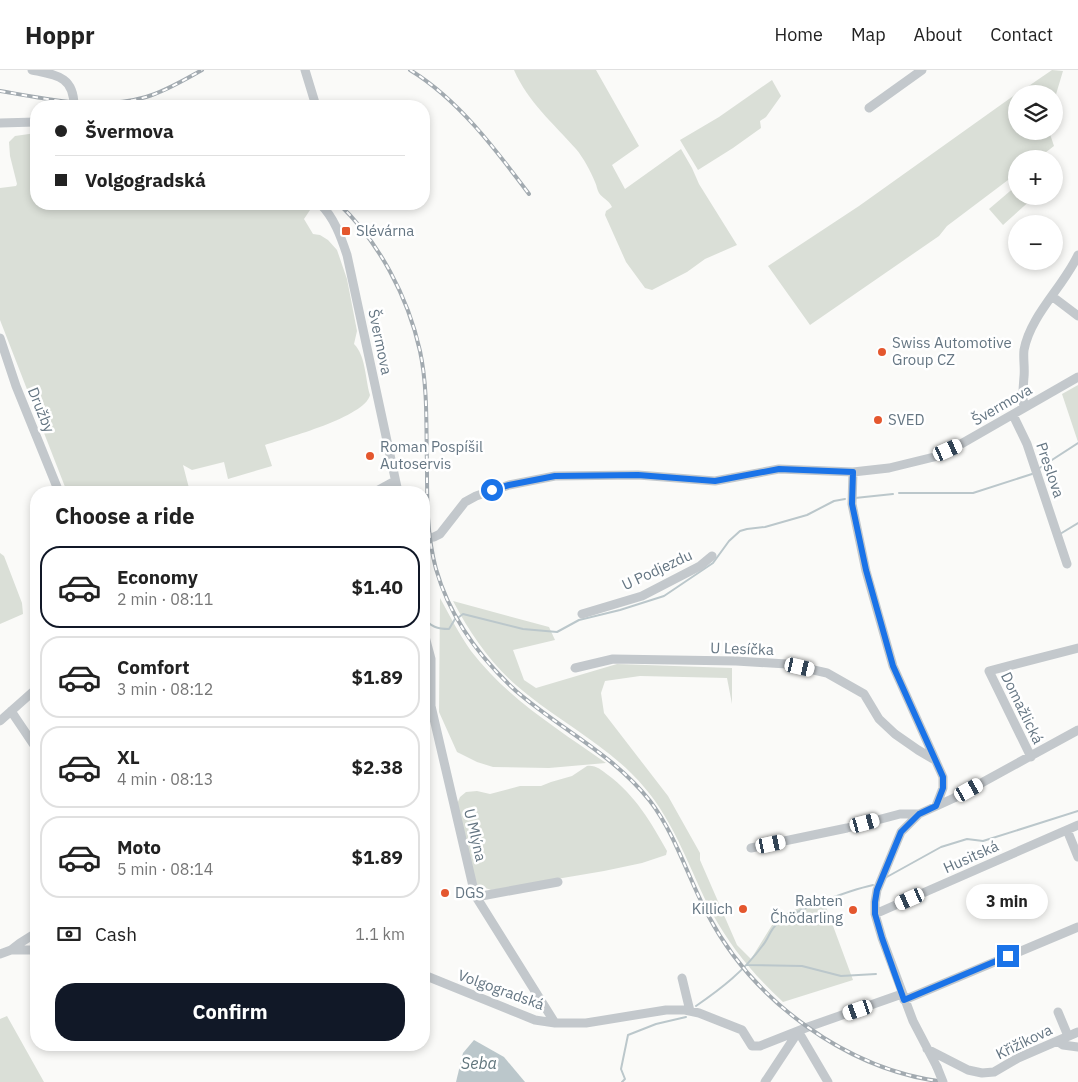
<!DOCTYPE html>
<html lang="en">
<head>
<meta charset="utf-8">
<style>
  :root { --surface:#fff; --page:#f2f2f2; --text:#222; --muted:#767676; --line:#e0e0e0; --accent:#111827 }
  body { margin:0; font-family:"IBM Plex Sans",sans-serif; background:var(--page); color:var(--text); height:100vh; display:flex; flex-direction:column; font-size:19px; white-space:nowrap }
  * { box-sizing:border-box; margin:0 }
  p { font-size:16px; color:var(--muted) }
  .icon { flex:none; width:28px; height:28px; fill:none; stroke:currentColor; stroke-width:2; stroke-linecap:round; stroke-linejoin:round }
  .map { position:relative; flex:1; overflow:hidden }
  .sheet { position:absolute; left:30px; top:416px; width:400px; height:565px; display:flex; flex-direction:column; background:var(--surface); border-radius:20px; box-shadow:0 2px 8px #0003 }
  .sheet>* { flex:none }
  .banner { position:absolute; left:30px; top:30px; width:400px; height:110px; border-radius:20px; box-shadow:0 2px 8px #0003; display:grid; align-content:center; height:110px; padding:0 25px; background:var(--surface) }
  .fabs { position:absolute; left:1008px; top:15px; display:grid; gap:10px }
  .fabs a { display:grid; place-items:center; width:55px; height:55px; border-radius:50%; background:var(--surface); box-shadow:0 2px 8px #0003; font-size:25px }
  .end { position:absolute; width:22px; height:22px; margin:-11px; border:6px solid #1a73e8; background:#fff; box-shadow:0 0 0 2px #fff }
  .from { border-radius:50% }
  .bubble { position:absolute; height:35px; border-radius:18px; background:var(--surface); box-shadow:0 2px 8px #0003; font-size:16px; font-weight:700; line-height:35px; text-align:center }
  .car { position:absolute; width:15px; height:30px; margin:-15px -8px; border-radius:6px; box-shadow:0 0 4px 1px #0007; background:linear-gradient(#fff 24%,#345 0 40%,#fff 0 76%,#345 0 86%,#fff 0) }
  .banner b { display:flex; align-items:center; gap:18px; height:48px; font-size:19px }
  .banner b+b { border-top:1px solid var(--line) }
  .banner i { width:12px; height:12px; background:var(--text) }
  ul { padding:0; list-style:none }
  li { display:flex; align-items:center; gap:15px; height:82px; margin:0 10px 8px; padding:0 15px; border:2px solid var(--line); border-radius:20px }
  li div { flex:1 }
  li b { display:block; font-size:19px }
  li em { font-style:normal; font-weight:700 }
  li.current { border-color:var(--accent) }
  li>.icon { width:45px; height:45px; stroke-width:1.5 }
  h2 { padding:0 25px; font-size:22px; line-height:60px }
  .pay { display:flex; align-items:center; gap:12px; height:55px; padding:0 25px; font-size:19px }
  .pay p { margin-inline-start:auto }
  .button { display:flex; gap:10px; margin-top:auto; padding:10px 25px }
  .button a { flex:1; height:58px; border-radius:20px; background:var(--accent); color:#fff; font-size:20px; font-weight:700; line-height:58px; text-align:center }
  header { display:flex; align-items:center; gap:30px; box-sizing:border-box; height:70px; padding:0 25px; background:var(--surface); border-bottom:1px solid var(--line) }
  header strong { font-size:24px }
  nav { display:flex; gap:28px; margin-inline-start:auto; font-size:18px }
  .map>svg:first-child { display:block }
</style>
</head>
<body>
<header>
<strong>Hoppr</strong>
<nav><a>Home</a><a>Map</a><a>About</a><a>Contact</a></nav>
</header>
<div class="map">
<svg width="1078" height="1012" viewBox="0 0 1078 1012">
  <rect width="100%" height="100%" fill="#fafaf8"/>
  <!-- green -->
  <path fill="#dadfd7" d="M514,0H596L639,76L612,95L625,119L681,79L692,98L699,114L737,175L705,189L687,202L652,220L645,218L626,192L605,145L606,141L612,137C608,129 603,129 599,123C597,120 597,116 595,112C591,102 583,87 576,79C553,53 528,32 514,0Z
    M1052,0L1063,1L1054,31V24H1017Z
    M772,10L781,26L766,47L760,51L761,58L733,78L698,100L680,70L719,47Z
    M1016,24V61H1049L1054,76L1037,89H1016V104L947,156L939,166L810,255L768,196L859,136Z
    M36,63V134H306L310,140L304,149L313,164L320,165L328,170L337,180L347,209L357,261L354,274C366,286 365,308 370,325C365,347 286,368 265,375L272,396L228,409L224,392L192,400L183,395L190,422H67L0,250V118L16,116L17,114L10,86L9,72L15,66Z
    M1016,116V126H1031L1033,128L1003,155L989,139Z
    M1078,315V372L1062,324Z
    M0,483L4,486L22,533L23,544L0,554Z
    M440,528C450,546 459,564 471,581C507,628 558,659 606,693L549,698L493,697L477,692L457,682L439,642Z
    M453,531L549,557L555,570L513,580L524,610L536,618L617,594L732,598V634L727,608L640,606L605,611L601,623L604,643L668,726L700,783V790L737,875L751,889L777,847L814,832L813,829L822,826L853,910L783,932C755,906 731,878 712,843C690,801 676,754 644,717C612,679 567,656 528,625C495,600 472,567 453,531Z
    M587,696C596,695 601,700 608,705C635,725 651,752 667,781L666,785L642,793L604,801L498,819L491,820L474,814L457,734L460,727L466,722L477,721L490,724L520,716H541L551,712L572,706Z
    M7,946L44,1012H0V949Z"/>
  <!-- water -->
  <path fill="#bbc7cb" d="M474,970L504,987L525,1012H456L463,983Z"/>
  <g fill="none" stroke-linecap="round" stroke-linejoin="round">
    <!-- stream -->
    <path stroke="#bbc7cb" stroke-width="2" d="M1038,399L1078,373
      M899,423H973L1032,404
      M855,428L893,424
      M1060,464L1078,453
      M424,547C430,557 438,559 449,559L455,549
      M459,547L463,544L523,559L557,562L579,550L620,540L664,526L713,493L729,471L740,461L747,459L765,457L807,445L834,431L845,429
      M885,808L941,777L967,769L983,771L1078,741
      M747,895L802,896L841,906L876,904
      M696,936C722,918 744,901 763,875C768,869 770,861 775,856C786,842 855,819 873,815
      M622,1012L625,1009L621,999L628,965L656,954L686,947"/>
    <!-- minor -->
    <path stroke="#c3c8cc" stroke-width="9" d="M32,0C56,5 74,6 74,36
      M305,0L316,36
      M869,38L922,0
      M0,53L36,52
      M320,134C334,147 341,167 347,185L398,422
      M1053,227L1078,246
      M0,268L16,316L59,422
      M1024,338C1022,327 1023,318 1024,307C1025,298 1023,288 1024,280C1030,246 1063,217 1078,185
      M1013,345L1027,374L1067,494
      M853,402L852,434L866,501L893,596L943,707V718L936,736
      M375,422L395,411
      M424,468L434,467L440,464L465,432L476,426L509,415L555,406L638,405L715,411L779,399L853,402L889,398L934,387L961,374L1078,307
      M582,544L642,526L700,496L712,486
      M424,563L431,589V636L475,825L555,953
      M575,598L613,589L736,591L787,594L827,603L864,624L879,649L895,664L918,680L935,690
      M11,641L36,678
      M0,651L36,619
      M1031,687L989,601L1078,578
      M1067,760L1078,787
      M751,778L847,758L900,744H919
      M476,827L558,812
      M875,844L1078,755
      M11,880L20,873L36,863
      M0,884L11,880H36
      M424,905L535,950L555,953H586L666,940H685L699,943L742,960L752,976H760L808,957L902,924
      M682,908L690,941
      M904,930L1078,857
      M1058,942L1068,966
      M798,961L828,1012
      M1057,971L1063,975L1078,977
      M927,979L968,1000L982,1003L994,1002L1018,988L1078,962
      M937,997L913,951L882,868L875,844V832L877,820L901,762L919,744L954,728L1078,660
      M765,1012L798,962"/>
    <defs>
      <path id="rail" d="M410,0C458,29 496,80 529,124
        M0,21C48,29 98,41 146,27C166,21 184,10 202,0
        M339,134C379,172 408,227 420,281C428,318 426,359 427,398C427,432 427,466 436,499C450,548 479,587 516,621C560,659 613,684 650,731C676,765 688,808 708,845C753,931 847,1000 944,1012"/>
    </defs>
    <!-- rail casing -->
    <use href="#rail" stroke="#a2aab0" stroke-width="4"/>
    <!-- rail -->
    <use href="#rail" stroke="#fff" stroke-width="2" stroke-dasharray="5.5" stroke-linecap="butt"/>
    <!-- minor-bridge -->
    <path stroke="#c3c8cc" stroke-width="9" d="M937,997L943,1012"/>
  </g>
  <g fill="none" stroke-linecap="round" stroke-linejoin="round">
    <!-- route -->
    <path stroke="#1a73e8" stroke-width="6" d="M492,420L509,415L555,406L638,405L715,411L779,399L853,402L852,434L866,500L893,596L943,707V718L936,736L919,744L901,762L877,820L875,832V844L882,868L904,930L1008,886"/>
  </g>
  <!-- markers -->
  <g fill="#e4572e" stroke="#fff" stroke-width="2">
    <rect x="341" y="156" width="10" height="10" rx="2.5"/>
    <circle cx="882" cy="282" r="5"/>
    <circle cx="878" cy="350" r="5"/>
    <circle cx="370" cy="386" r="5"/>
    <circle cx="445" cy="823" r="5"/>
    <circle cx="743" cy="839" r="5"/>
    <circle cx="853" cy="840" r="5"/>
  </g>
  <g text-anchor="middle" stroke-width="5" stroke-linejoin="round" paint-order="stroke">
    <!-- poi labels -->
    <g font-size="15" fill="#657683" stroke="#fff" text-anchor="start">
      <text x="356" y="166">Slévárna</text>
      <text x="892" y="278">Swiss Automotive<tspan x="892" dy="17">Group CZ</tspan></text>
      <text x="888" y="355">SVED</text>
      <text x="380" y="382">Roman Pospíšil<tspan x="380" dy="17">Autoservis</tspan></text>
      <text x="455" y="828">DGS</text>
      <text x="843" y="836" text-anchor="end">Rabten<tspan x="843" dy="17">Čhödarling</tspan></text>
      <text x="733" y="844" text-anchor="end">Killich</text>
    </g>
    <!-- street labels -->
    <g font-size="15" fill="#657683" stroke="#fff">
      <text transform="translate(380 272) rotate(78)" y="5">Švermova</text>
      <text transform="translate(1002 335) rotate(-30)" y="5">Švermova</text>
      <text transform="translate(41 340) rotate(68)" y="5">Družby</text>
      <text transform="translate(1050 400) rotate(71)" y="5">Preslova</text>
      <text transform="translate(657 500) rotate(-25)" y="5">U Podjezdu</text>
      <text transform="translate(742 579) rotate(2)" y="5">U Lesíčka</text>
      <text transform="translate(1022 638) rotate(64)" y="5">Domažlická</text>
      <text transform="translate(475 765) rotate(77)" y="5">U Mlýna</text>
      <text transform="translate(971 787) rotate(-24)" y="5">Husitská</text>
      <text transform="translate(501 920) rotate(20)" y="5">Volgogradská</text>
      <text transform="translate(1024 972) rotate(-26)" y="5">Křižíkova</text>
    </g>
    <!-- water labels -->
    <g font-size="16" font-style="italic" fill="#60757c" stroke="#fff">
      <text x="479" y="999">Seba</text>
    </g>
  </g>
</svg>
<div class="fabs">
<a><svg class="icon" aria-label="layers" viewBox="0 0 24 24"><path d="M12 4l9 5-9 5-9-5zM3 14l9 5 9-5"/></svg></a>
<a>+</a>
<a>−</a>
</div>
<i class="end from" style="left:492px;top:420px"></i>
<i class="end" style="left:1008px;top:886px"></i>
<div class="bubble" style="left:966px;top:814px;width:82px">3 min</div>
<i class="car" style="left:948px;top:380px;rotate:66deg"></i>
<i class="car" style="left:800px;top:597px;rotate:103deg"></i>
<i class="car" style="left:969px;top:720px;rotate:61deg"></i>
<i class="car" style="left:865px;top:753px;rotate:75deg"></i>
<i class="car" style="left:771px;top:774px;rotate:78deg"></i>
<i class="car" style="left:910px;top:829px;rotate:246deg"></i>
<i class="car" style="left:858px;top:940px;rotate:251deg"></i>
<div class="banner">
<b><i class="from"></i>Švermova</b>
<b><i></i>Volgogradská</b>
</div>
<section class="sheet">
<h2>Choose a ride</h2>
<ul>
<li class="current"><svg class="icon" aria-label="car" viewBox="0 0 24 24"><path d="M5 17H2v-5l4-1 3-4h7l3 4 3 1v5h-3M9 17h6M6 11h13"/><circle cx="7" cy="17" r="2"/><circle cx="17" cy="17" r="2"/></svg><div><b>Economy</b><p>2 min · 08:11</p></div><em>$1.40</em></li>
<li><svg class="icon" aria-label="car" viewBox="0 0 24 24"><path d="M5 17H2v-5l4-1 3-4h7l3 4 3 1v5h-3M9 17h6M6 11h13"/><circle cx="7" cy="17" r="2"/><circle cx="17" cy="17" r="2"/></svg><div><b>Comfort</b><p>3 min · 08:12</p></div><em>$1.89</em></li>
<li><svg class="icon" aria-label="car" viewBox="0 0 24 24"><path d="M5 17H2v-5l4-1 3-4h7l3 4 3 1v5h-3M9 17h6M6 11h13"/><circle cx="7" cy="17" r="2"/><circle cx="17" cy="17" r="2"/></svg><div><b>XL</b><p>4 min · 08:13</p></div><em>$2.38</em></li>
<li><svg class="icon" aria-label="car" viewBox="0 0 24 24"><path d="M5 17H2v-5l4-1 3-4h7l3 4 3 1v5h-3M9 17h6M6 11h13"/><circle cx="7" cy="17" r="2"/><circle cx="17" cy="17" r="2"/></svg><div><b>Moto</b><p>5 min · 08:14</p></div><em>$1.89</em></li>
</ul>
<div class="pay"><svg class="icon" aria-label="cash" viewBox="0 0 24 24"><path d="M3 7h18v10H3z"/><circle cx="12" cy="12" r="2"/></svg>Cash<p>1.1 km</p></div>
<div class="button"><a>Confirm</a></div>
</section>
</div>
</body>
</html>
